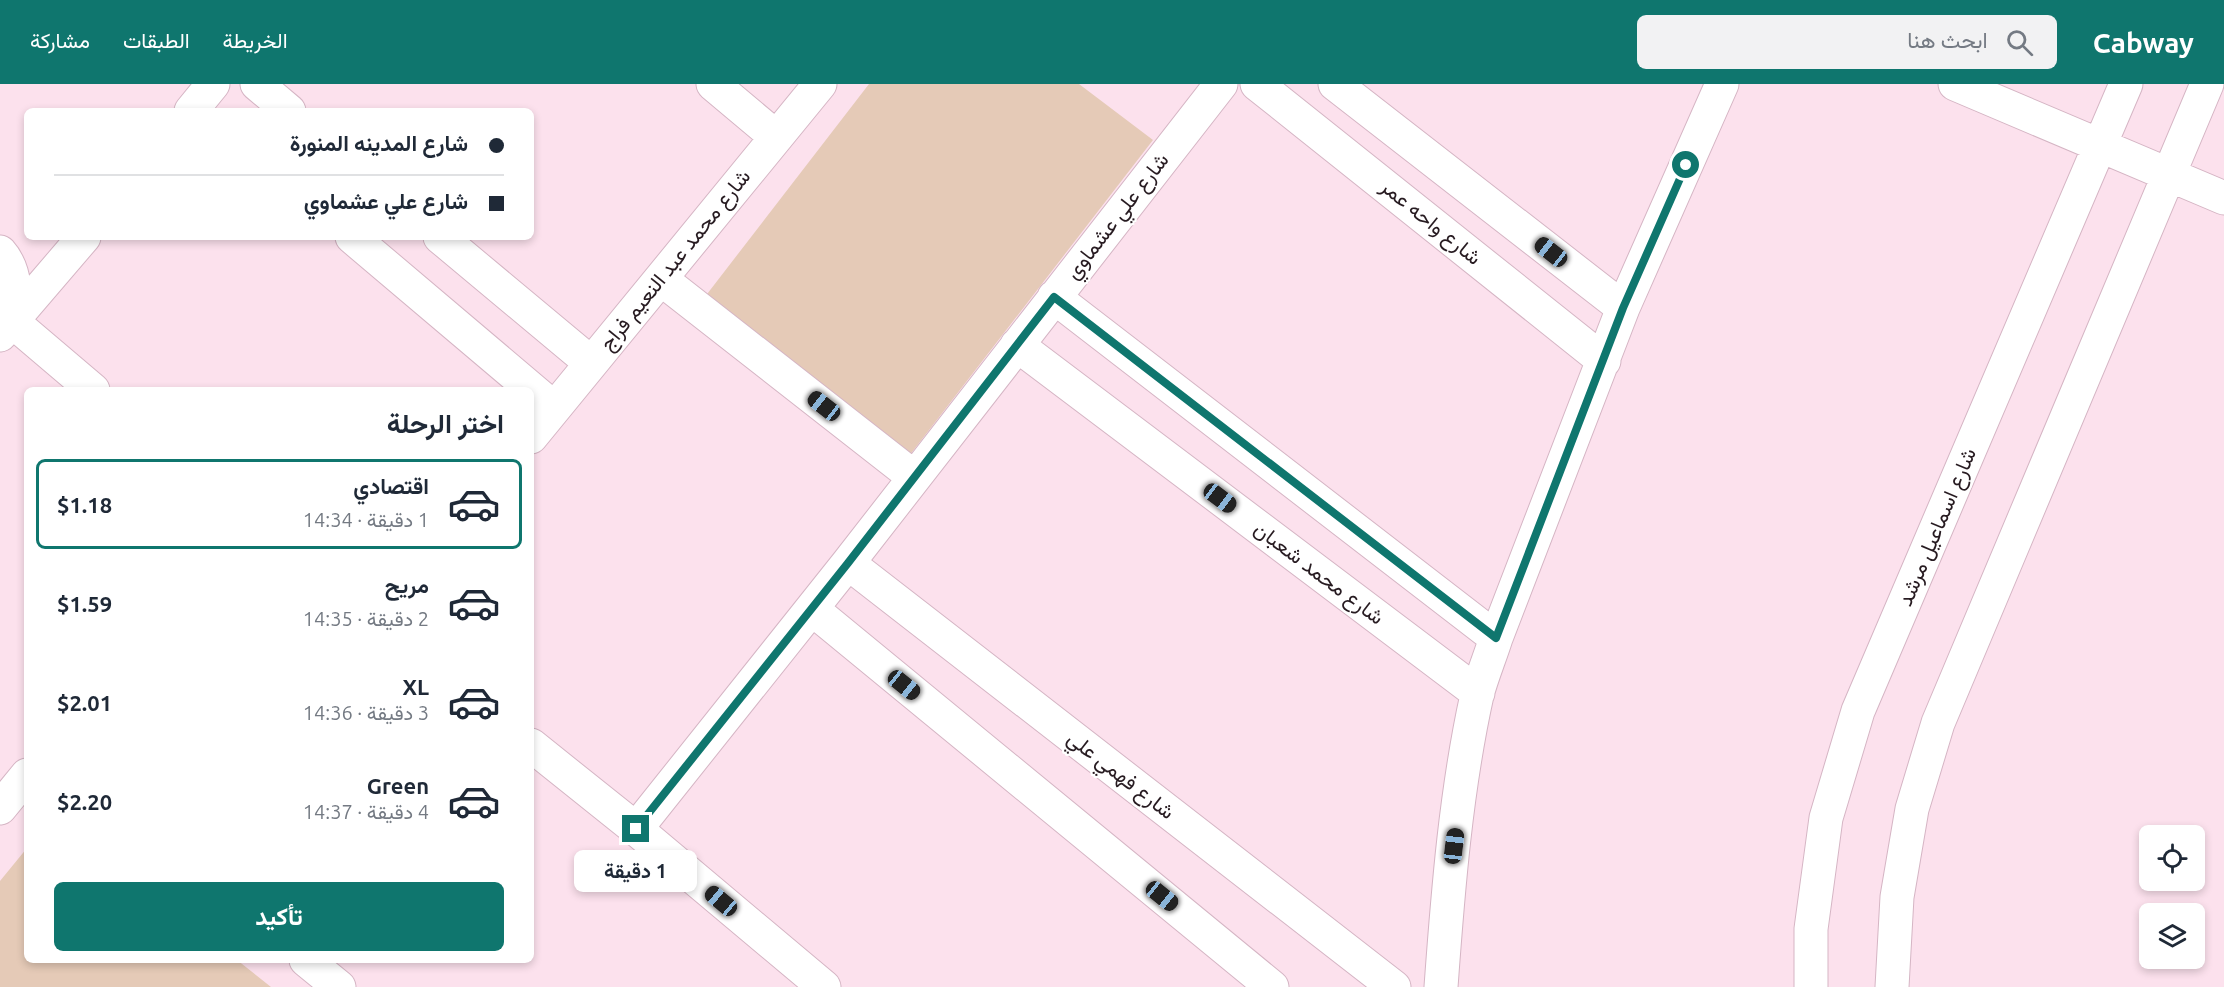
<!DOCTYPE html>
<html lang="ar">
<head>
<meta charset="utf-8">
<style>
  :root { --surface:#fff; --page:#f2f2f3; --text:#1f2937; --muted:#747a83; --line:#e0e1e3; --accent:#0f766e }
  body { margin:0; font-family:Ubuntu,Vazirmatn,sans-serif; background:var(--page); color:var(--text); direction:rtl; height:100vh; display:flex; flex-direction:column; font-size:22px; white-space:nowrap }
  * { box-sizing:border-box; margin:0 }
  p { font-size:20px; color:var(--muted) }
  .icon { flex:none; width:33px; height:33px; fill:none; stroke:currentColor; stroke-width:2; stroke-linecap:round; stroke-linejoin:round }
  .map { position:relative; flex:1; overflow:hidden; direction:ltr }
  .panel { position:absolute; left:24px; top:303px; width:510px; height:576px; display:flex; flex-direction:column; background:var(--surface); border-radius:9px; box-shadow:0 3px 9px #0003; direction:rtl }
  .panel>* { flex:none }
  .guide { position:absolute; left:24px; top:24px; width:510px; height:132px; border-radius:9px; box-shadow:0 3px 9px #0003; direction:rtl; display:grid; align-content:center; height:132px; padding:0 30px; background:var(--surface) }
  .buttons { position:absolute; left:2139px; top:741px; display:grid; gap:12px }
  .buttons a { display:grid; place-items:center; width:66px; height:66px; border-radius:9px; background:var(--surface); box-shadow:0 3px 9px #0003; font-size:30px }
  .end { position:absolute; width:27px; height:27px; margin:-14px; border:8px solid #0f766e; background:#fff; box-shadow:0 0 0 3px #fff }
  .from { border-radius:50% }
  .bubble { position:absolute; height:42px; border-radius:9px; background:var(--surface); box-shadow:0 3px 9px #0003; font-size:20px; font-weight:700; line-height:42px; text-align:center; direction:rtl }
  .car { position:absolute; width:18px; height:36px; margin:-18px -9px; border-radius:8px; box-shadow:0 0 4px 2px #0007; background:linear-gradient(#222 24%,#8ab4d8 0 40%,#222 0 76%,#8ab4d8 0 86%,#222 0) }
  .guide b { display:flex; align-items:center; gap:21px; height:57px; font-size:22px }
  .guide b+b { border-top:2px solid var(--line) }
  .guide i { width:15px; height:15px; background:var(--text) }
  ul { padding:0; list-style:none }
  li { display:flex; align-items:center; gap:18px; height:90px; margin:0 12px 9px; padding:0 18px; border:3px solid transparent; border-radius:9px }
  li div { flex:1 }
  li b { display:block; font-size:22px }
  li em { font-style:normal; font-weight:700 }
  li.on { border-color:var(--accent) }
  li>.icon { width:54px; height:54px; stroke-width:1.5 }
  h2 { padding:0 30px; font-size:27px; line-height:72px }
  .button { display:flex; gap:12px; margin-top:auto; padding:12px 30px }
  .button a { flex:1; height:69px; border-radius:9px; background:var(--accent); color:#fff; font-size:24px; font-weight:700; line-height:69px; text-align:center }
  header { display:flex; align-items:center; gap:36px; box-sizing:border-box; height:84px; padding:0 30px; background:var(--accent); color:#fff }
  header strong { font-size:28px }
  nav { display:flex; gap:33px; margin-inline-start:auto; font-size:21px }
  .search { width:420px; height:54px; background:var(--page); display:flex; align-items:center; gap:15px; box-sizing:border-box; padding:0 21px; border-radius:9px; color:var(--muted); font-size:22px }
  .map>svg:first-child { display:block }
</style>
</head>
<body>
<header>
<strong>Cabway</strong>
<div class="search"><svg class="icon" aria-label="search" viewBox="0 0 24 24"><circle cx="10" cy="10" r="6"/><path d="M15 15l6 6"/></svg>ابحث هنا</div>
<nav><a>الخريطة</a><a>الطبقات</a><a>مشاركة</a></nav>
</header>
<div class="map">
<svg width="2224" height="903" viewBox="0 0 2224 903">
  <rect width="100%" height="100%" fill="#fce1ed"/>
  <!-- green -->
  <path fill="#e5cab7" d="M869,0H1079L1153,56L909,372L704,214Z
    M27,764V876H237L271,903H0V797Z"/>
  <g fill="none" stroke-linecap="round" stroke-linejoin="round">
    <defs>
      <path id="minor" d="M257,0L289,27
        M713,0L776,53
        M1257,0L1604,277
        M1335,0L1623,224
        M1955,0L2224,114
        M191,27L213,0
        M352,153L554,324
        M440,153L591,279
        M0,168C17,187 16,215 13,238
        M661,195L914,393
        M1054,213L1496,554
        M0,240L13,238L93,306
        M0,251L84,153
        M1017,261L1478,609
        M531,353L820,0
        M848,479L1394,903
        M812,525L1272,903
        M531,661L636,745L824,903
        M0,724L27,691
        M636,745L848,479L1221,0
        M306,876L339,903
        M1441,903C1448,806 1456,706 1477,611C1482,592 1490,573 1496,554L1623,224L1722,0
        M1811,903V845L1826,734L1858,627L2126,0
        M1892,903L1897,813L1912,725L1938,639L2207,0"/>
    </defs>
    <!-- minor casing -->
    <use href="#minor" stroke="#d5b5c4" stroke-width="35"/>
    <!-- minor -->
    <use href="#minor" stroke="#fff" stroke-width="33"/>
  </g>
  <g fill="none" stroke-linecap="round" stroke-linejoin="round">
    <!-- route -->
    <path stroke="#0f766e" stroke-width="8" d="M636,745L848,479L1054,213L1496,554L1623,224L1686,81"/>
  </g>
  <g text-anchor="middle" stroke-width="4.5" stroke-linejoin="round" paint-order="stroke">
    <!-- street labels -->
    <g font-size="21" fill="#271b21" stroke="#fff">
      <text transform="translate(1117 132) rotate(-52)" y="7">شارع علي عشماوي</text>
      <text transform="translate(1431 138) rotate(39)" y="7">شارع واحه عمر</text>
      <text transform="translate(675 176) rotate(-51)" y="7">شارع محمد عبد النعيم فراج</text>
      <text transform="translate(1937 443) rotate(-67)" y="7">شارع اسماعيل مرشد</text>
      <text transform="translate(1319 489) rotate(37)" y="7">شارع محمد شعبان</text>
      <text transform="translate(1121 691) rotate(38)" y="7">شارع فهمي علي</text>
    </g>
  </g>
</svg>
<div class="buttons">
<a><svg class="icon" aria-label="locate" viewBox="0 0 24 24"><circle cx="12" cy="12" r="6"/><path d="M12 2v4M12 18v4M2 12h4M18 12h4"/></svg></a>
<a><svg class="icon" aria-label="layers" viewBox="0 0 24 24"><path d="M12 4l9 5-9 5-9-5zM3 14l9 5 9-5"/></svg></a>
</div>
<i class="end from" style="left:1686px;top:81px"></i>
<i class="end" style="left:636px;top:745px"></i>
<div class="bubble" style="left:574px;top:766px;width:123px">1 دقيقة</div>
<i class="car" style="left:1551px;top:168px;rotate:308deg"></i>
<i class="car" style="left:824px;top:322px;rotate:308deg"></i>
<i class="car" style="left:1220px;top:414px;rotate:127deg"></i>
<i class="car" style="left:904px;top:601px;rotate:129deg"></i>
<i class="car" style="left:1454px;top:762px;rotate:7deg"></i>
<i class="car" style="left:1162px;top:812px;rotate:129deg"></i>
<i class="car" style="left:721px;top:817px;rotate:310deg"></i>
<div class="guide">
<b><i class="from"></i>شارع المدينه المنورة</b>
<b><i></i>شارع علي عشماوي</b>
</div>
<section class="panel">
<h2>اختر الرحلة</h2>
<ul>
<li class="on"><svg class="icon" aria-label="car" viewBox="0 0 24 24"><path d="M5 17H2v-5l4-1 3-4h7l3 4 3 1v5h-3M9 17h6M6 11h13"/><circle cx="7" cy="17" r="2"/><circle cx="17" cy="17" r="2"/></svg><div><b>اقتصادي</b><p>1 دقيقة · 14:34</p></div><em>$1.18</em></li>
<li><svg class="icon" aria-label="car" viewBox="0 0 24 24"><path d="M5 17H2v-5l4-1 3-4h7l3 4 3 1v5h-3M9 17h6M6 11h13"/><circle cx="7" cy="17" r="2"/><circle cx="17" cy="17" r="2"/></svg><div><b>مريح</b><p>2 دقيقة · 14:35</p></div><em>$1.59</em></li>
<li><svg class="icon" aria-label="car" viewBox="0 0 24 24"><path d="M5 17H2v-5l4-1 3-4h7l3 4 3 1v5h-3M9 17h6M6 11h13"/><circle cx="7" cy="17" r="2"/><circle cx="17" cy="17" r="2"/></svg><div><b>XL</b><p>3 دقيقة · 14:36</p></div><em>$2.01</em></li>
<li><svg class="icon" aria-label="car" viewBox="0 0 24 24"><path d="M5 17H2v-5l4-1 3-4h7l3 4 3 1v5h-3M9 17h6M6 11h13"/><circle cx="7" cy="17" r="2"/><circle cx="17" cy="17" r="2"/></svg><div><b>Green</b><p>4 دقيقة · 14:37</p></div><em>$2.20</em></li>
</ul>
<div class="button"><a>تأكيد</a></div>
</section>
</div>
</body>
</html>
